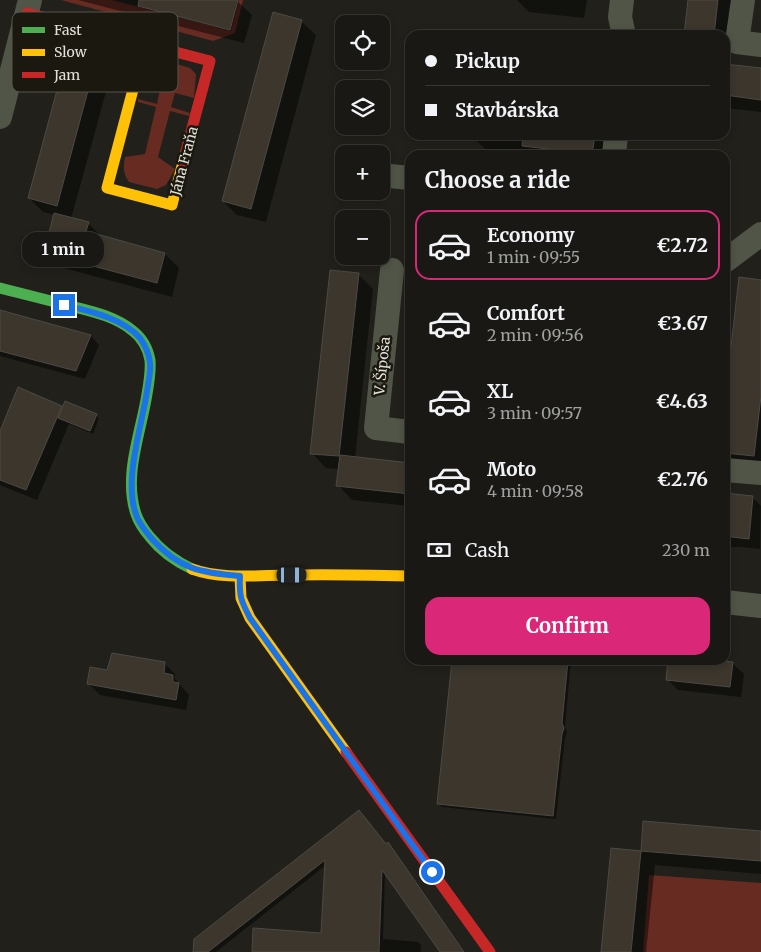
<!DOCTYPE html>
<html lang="en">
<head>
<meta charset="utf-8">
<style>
  :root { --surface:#191814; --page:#262522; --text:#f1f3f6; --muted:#9fa0a0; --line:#373734; --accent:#db2777 }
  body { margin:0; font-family:Merriweather,serif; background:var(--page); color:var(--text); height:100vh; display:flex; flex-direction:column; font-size:19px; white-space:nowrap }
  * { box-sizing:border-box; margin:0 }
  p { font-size:16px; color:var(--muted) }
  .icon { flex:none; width:28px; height:28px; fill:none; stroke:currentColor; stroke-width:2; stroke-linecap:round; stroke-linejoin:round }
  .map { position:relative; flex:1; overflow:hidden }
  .drawer { position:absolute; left:405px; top:150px; width:325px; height:515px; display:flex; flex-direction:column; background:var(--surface); border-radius:15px; box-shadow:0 2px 8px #0003,0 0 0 1px var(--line) }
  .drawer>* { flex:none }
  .top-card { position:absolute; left:405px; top:30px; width:325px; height:110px; border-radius:15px; box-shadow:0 2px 8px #0003,0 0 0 1px var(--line); display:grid; align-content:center; height:110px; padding:0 20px; background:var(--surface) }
  .fabs { position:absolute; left:335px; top:15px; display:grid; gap:10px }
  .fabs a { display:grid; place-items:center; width:55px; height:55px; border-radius:10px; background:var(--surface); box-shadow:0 2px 8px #0003,0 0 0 1px var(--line); font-size:25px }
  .end { position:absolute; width:22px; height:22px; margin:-11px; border:6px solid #1a73e8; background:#fff; box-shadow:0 0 0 2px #fff }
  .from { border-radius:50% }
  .bubble { position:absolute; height:35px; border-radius:15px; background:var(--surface); box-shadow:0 2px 8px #0003,0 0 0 1px var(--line); font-size:16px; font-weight:700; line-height:35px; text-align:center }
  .car { position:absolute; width:15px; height:30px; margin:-15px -8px; border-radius:6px; box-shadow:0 0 4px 1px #0007; background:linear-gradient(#222 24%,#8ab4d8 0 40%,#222 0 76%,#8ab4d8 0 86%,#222 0) }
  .top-card b { display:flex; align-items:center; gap:18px; height:48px; font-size:19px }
  .top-card b+b { border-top:1px solid var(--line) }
  .top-card i { width:12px; height:12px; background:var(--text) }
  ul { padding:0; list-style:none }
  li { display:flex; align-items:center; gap:15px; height:70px; margin:0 10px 8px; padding:0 10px; border:2px solid transparent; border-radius:15px }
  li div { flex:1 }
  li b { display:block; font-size:19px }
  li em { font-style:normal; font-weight:700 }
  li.active { border-color:var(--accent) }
  li>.icon { width:45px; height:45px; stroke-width:1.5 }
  h2 { padding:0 20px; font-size:22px; line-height:60px }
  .pay { display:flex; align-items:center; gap:12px; height:55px; padding:0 20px; font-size:19px }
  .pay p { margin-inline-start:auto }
  .button { display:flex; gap:10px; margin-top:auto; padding:10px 20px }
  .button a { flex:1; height:58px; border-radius:15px; background:var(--accent); color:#fff; font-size:20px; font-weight:700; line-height:58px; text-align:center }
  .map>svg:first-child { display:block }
</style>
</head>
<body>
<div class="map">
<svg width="761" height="952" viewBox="0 0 761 952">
  <rect width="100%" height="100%" fill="#21201b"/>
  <!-- green -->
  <path fill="#672b21" d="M61,0H112L231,31L239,0H243L235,33L213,41Z
    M167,61L190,68L196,74L194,98L175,93L171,107L190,113L189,116L170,111L158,157L175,169L166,185L157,189L129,182C123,174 123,167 125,157L145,154L156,107L138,102V99L157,104L160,89L142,84C149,73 153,65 167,61Z
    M649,875L761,883V952H643Z"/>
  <!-- shadow -->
  <path fill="#0007" d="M78,0H233L237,1L252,15L244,43Z
    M517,0H587L584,18L529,12Z
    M690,0H733L726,65L761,69V112L725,108V35H686Z
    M301,21L316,35L266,222L237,215L223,201Z
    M92,73L107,88L71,219L88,223L102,237L165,254L179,268L172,297L60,267L45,252L55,215L43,212L29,198Z
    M478,135H621L614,155H491L477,141Z
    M410,228V244L408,243Z
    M358,274L373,289L355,458L410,464V506L352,500L338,485L339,469L326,468L312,453Z
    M761,281V474L740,472L725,456V412Z
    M0,312L91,336L99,345L85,379L0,356Z
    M61,407L63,409L96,415L99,419L93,434L69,424L37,500L0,485V434Z
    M725,495L752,497L761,506L760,549L742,547H730L725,545Z
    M453,660H571L565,727L567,732L565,738L556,819L442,807L438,804Z
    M669,660H717L718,662L732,663L744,674L741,697L678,690L667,679Z
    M164,663L175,674V679L189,695L186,710L100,695L89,684Z
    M359,812L386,845L391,847L464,952H443L385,872L383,939L418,942L421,945V952H253L322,934L326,865L216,952H194Z
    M645,822L761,832V874L655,865L646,952H602L612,850L642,852Z"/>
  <!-- building -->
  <path fill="#3c362d" stroke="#4c4a45" d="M139,0H238L230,30L138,6Z
    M688,0H718L714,35H684Z
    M273,12L302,20L251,209L222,201Z
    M64,64L93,72L57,206L28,198Z
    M725,64L761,68V100L725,95Z
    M523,135H595L592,154L522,146Z
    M54,213L89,222L86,231L165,253L157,283L44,253Z
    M330,270L359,273L339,456L310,454Z
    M739,277L761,280V396L754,456L725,453V399Z
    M0,310L91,335L76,371L0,351Z
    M18,387L62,406L26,490L0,480V431Z
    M65,401L97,414L90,431L58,418Z
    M340,455L410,463V494L336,486Z
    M725,493L753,496L749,539L732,537L725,534Z
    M112,653L165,662L164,673L173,675V682L179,683L176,700L87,684L90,667L107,670Z
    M452,660H568L562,723L564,728L562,734L553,816L437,804Z
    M668,660H716L733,662L730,687L666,680Z
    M359,810L386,844L388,842L464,952H440L382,870L379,952H252L253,928L321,933L325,860L208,952H193L194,939Z
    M643,821L761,831V861L641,851Z
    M611,848L641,851L631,952H601Z"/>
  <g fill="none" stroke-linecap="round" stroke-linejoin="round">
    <!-- street -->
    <path stroke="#505547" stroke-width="24" d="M622,0L620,17L624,35
      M743,0L737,42L761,45
      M0,117L30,0
      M614,155L616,135
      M390,176L410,178
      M725,261L761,234
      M392,270L376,428L410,432
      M725,470L761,473
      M725,602L761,606"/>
    <!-- fast -->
    <path stroke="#4caf50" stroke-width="11" d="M0,288C20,293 39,298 59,303C84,310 113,314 133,331C142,338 148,349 150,360C151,371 149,383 147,394C141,433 123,475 136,514C139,523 144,530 150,537C161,551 175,561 192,569"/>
    <!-- slow -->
    <path stroke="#ffc107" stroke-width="11" d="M145,44L107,188L172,205L183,162
      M192,569C222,580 259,575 291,575C331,574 370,575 410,576
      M240,576L241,598L250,618L346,752"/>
    <!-- jam -->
    <path stroke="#c62828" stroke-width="11" d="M27,13L210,61L183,162
      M346,752L490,952"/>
  </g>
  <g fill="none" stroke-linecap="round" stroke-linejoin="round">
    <!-- route -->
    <path stroke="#1a73e8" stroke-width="6" d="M64,305C89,311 123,318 140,338C145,345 149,354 150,363C151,370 149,378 148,385C143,424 122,481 137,517C140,525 146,532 152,539C179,569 201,573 240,576C239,596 241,601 250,618L432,872"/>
  </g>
  <g text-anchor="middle" stroke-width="5" stroke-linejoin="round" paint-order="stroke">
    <!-- street labels -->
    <g font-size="14" fill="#e1e0d9" stroke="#1a180f">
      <text transform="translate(184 161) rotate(-75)" y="5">Jána Fraňa</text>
      <text transform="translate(382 366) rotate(-84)" y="5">V. Šípoša</text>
    </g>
  </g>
  <!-- legend -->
  <rect x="12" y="12" width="166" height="80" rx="8" fill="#1a180f" stroke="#56544c" stroke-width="1"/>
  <rect x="22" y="27" width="23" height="6" fill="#4caf50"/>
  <rect x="22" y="49" width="23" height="7" fill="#ffc107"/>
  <rect x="22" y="72" width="23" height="6" fill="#c62828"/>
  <g font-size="14" fill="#e1e0d9">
    <text x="54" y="35">Fast</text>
    <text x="54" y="57">Slow</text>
    <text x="54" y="80">Jam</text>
  </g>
</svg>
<div class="fabs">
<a><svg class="icon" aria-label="locate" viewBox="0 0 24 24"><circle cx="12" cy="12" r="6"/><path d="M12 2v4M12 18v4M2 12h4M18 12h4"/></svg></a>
<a><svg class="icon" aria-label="layers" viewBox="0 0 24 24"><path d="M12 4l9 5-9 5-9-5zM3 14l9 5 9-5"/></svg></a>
<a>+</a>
<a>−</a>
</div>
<i class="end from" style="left:432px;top:872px"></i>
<i class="end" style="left:64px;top:305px"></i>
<div class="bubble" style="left:22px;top:232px;width:82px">1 min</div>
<i class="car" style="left:292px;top:575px;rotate:90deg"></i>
<div class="top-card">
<b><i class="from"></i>Pickup</b>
<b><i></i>Stavbárska</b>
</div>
<section class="drawer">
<h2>Choose a ride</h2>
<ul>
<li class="active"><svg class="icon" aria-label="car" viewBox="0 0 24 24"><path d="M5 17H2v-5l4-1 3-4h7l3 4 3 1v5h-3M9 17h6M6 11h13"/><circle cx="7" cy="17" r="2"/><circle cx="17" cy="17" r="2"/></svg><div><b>Economy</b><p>1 min · 09:55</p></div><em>€2.72</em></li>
<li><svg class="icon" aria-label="car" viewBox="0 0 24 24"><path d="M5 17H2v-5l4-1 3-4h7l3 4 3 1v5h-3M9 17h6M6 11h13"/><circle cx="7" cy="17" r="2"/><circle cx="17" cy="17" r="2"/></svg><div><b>Comfort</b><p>2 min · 09:56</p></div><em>€3.67</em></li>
<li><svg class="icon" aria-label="car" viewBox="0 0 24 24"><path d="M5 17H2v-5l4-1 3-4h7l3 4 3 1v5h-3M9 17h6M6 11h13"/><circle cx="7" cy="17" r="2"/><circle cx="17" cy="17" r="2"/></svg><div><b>XL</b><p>3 min · 09:57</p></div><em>€4.63</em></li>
<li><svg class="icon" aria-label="car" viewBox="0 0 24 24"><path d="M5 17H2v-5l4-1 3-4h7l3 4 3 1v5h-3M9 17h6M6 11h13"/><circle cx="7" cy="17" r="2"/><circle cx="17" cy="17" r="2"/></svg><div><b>Moto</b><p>4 min · 09:58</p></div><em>€2.76</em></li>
</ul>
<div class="pay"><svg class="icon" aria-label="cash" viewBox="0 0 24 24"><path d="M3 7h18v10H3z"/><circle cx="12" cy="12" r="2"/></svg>Cash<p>230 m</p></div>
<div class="button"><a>Confirm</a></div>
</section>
</div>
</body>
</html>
